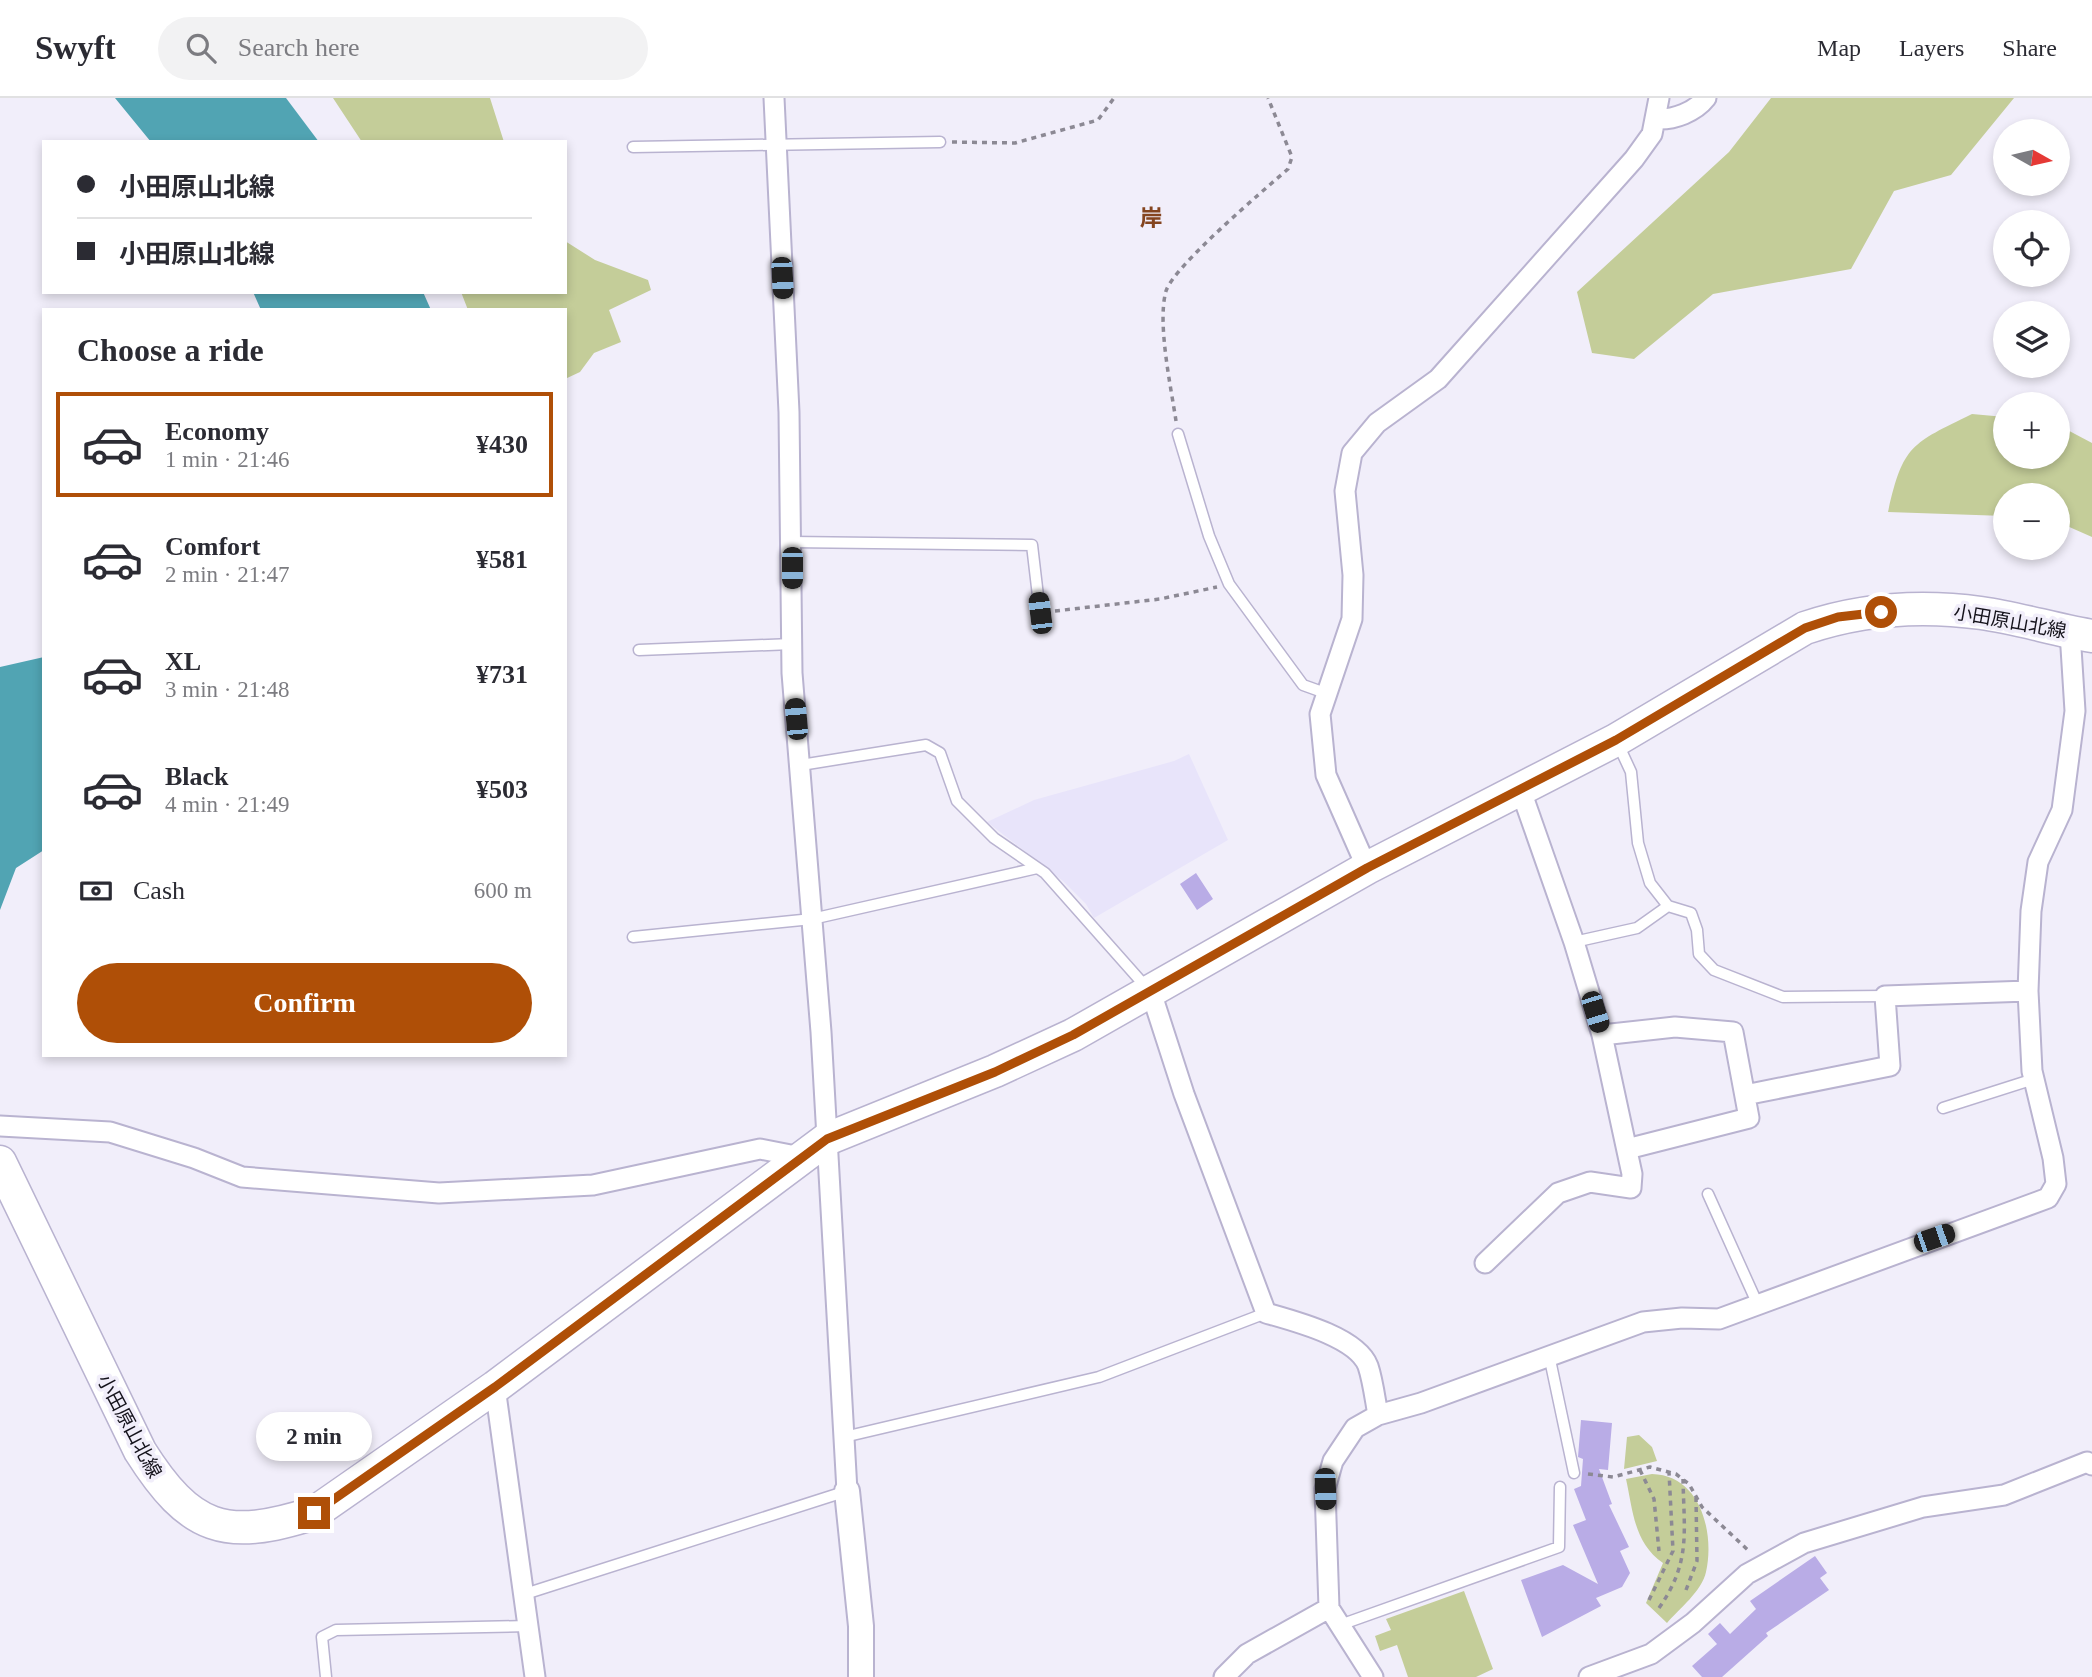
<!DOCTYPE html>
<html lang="en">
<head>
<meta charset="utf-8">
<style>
  :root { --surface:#fff; --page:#f2f2f3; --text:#2b2b33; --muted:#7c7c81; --line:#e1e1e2; --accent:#af4f07 }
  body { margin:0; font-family:"Times New Roman","Noto Sans JP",serif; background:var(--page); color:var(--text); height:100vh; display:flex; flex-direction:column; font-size:26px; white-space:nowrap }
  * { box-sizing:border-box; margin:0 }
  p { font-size:23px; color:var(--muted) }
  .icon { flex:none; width:38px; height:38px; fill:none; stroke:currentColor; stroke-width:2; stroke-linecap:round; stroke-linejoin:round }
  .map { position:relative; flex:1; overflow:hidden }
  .panel { position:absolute; left:42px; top:210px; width:525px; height:749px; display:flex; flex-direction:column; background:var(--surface); border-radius:0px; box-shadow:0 4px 10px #0003 }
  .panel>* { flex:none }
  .guide { position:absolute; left:42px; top:42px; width:525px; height:154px; border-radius:0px; box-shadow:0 4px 10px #0003; display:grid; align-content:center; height:154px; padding:0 35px; background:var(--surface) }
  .needle { width:46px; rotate:98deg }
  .tools { position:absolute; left:1993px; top:21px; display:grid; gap:14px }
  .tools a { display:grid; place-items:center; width:77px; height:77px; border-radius:50%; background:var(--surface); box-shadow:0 4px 10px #0003; font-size:35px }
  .end { position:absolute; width:32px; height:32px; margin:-16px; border:9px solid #af4f07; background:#fff; box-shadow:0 0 0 4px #fff }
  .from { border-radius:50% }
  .bubble { position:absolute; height:49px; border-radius:24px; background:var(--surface); box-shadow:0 4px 10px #0003; font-size:23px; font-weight:600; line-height:49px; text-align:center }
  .car { position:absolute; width:21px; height:42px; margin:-21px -10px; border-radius:9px; box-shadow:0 0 5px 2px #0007; background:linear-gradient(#222 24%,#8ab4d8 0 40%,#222 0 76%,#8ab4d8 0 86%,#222 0) }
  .guide b { display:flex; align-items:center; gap:24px; height:66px; font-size:26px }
  .guide b+b { border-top:2px solid var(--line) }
  .guide i { width:18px; height:18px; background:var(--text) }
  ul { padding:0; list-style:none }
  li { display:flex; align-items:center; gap:21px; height:105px; margin:0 14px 10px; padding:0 21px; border:4px solid transparent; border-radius:0px }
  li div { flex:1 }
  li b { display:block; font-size:26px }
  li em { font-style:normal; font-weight:600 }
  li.current { border-color:var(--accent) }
  li>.icon { width:63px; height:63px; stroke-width:1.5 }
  h2 { padding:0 35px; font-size:32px; line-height:84px }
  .pay { display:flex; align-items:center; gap:18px; height:77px; padding:0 35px; font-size:26px }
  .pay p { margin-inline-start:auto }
  .button { display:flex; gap:14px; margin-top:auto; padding:14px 35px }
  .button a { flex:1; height:80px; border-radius:42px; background:var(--accent); color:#fff; font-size:28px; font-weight:600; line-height:80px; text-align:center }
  header { display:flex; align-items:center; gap:42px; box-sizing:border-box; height:98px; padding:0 35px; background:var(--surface); border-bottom:2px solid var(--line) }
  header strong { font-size:33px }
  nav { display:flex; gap:38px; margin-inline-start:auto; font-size:24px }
  .search { width:490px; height:63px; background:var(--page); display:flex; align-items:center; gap:18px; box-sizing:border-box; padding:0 24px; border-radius:38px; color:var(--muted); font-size:26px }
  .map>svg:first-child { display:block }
</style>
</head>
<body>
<header>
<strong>Swyft</strong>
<div class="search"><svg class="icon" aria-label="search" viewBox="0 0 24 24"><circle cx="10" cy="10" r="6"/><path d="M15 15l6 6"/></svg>Search here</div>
<nav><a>Map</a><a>Layers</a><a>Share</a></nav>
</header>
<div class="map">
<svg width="2092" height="1579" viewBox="0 0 2092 1579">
  <rect width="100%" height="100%" fill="#f1eefa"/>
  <!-- built -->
  <path fill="#e8e4fa" d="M1189,656L1228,742L1094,820L1086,806L1063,783L987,724L1034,702L1174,663Z"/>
  <!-- green -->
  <path fill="#c4cd99" d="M333,0H490L504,44H362Z
    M1771,0H2014L1951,77L1894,93L1851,171L1713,196L1634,261L1592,255L1577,194L1729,54Z
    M565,143L595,162L648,182L651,192L609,212L621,244L594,255L580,274L565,281V212H468L461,194H565Z
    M1972,316L2005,319L2006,359H2058V327L2092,345V439L2058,424V397H2006L2005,418L1888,414C1903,347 1911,346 1972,316Z
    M1639,1337L1652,1349L1657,1363L1624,1371L1627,1339Z
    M1652,1376C1700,1377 1715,1434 1706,1474C1702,1493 1679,1511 1667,1525L1646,1505L1663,1465C1634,1445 1633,1413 1626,1381Z
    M1464,1493L1493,1571L1476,1579H1408L1397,1547L1380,1553L1375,1538L1391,1532L1386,1521Z"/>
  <!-- water -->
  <path fill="#51a4b3" d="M115,0H286L319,44H151Z
    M253,194H423L431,212H261Z
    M44,559V752L16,770L0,812V569Z"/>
  <!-- building -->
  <path fill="#b9ace6" d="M1196,775L1213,801L1197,812L1180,786Z
    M1581,1322L1612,1325L1608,1372L1599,1371L1612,1406L1609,1407L1629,1449L1620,1453L1630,1475L1622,1489L1596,1500L1601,1508L1542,1539L1521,1482L1563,1467L1598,1486L1573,1427L1586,1422L1574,1391L1581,1388L1583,1361L1578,1359Z
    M1815,1458L1827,1475L1820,1480L1829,1492L1766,1535L1768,1538L1722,1579H1702L1692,1568L1717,1546L1708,1536L1720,1525L1730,1536L1756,1511L1750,1503Z"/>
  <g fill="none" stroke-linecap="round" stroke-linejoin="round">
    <defs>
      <path id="service" d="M633,49L940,44
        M1178,336L1209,438L1229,486L1303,587L1328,596
        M791,444L1032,447L1040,515
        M639,552L792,546
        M1618,646L1631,674L1638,745L1650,785L1668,808L1691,815L1697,832L1699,856L1714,872L1783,899L1885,898
        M801,667L926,647L940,655L957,703L994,740L1045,775L1146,889
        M633,839L812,821L1037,770
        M1574,844L1637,830L1668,808
        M1943,1010L2034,981
        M1708,1096L1758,1207
        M1549,1257L1574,1375
        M844,1339L1099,1279L1266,1215
        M525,1496L847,1393
        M1340,1527L1559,1449L1560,1389
        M326,1579L322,1539L336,1532L528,1528"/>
      <path id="minor" d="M774,0L789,314L792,575L821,934L847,1393
        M1657,21C1674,22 1695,14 1706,0
        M1367,770L1326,677L1320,616L1352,521L1353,477L1345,393L1352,355L1377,325L1438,281L1634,61L1652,36L1659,0
        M1151,894L1184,996L1266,1215C1294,1223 1357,1239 1368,1268C1373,1283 1375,1301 1378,1317
        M1602,937L1675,929L1733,934L1749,1020L1627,1051
        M1745,997L1890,968L1885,898L2028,893
        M0,1028L110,1034L194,1060L242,1079L439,1095L593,1087L760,1051L801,1059
        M1485,1165L1558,1095L1590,1084L1631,1090L1632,1076L1602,937L1574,844L1520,690
        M495,1289L535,1579
        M1224,1579L1247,1556L1329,1510
        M1373,1579L1329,1510L1325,1391L1333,1363L1355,1330L1378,1317L1421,1305L1643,1224L1682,1220L1719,1221L2048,1100L2056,1086L2053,1060L2032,973L2028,893L2031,813L2038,764L2062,712L2075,613L2070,534
        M1589,1579L1651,1556L1693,1525L1747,1476L1804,1445L1923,1409L2004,1397L2087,1364L2092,1367"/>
      <path id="tertiary" d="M847,1393L861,1528V1579"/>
      <path id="primary" d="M0,1064L140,1353C190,1432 225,1444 314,1415L495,1289L827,1041L995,973L1073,937L1367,770L1616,642L1805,530C1861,511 1922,507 1981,515C2018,520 2055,532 2092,538"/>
    </defs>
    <!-- service casing -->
    <use href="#service" stroke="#b9b3d0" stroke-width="13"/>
    <!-- minor casing -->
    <use href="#minor" stroke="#b9b3d0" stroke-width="23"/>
    <!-- tertiary casing -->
    <use href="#tertiary" stroke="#b9b3d0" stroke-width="28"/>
    <!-- primary casing -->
    <use href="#primary" stroke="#b9b3d0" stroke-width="35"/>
    <!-- path -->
    <path stroke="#8c8994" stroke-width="3.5" stroke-dasharray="5 5" stroke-linecap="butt" d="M952,44L1015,45L1098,22L1114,0
      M1176,323C1171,289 1157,225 1166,193C1174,168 1264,92 1288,71L1292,59L1268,0
      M1055,513L1160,501L1217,489
      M1640,1372L1654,1401L1659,1453
      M1588,1376L1613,1379L1650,1369L1676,1376L1689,1386L1702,1409L1750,1454
      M1686,1492L1697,1463L1696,1399
      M1649,1502L1673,1453L1669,1374
      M1659,1510C1691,1464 1684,1435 1683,1381"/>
    <!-- service -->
    <use href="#service" stroke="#fff" stroke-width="10"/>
    <!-- minor -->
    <use href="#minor" stroke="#fff" stroke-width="19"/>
    <!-- tertiary -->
    <use href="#tertiary" stroke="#fff" stroke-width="24"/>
    <!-- primary -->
    <use href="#primary" stroke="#fff" stroke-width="32"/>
  </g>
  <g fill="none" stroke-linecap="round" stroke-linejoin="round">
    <!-- route -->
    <path stroke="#af4f07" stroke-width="9" d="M314,1415L495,1289L827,1041L995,974L1073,937L1367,770L1616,642L1805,530L1838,519L1881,514"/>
  </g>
  <g text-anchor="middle" stroke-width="7" stroke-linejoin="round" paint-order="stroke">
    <!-- street labels -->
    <g font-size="19" fill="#14121b" stroke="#f1eefa">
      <text transform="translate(2010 523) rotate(10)" y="7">小田原山北線</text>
      <text transform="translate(130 1328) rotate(62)" y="7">小田原山北線</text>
    </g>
    <!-- quarter labels -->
    <g font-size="23" font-weight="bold" fill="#84441f" stroke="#f1eefa">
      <text x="1151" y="128">岸</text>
    </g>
  </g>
</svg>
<div class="tools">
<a><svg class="needle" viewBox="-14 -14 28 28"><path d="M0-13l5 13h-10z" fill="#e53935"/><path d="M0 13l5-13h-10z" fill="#7c7c81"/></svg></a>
<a><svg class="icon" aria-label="locate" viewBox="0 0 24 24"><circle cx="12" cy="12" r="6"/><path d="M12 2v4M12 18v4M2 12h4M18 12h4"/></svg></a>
<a><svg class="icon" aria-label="layers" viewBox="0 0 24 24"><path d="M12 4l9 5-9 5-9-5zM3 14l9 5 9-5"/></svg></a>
<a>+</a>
<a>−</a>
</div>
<i class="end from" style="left:1881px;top:514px"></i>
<i class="end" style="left:314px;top:1415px"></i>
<div class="bubble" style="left:256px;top:1314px;width:116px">2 min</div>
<i class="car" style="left:782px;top:180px;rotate:177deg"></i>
<i class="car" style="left:792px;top:470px;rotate:180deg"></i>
<i class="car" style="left:1040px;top:515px;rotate:353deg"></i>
<i class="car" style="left:796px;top:621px;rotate:355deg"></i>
<i class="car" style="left:1595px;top:914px;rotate:163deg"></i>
<i class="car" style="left:1934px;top:1140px;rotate:71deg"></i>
<i class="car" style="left:1325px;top:1391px;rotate:178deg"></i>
<div class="guide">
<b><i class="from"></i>小田原山北線</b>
<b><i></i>小田原山北線</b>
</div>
<section class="panel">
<h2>Choose a ride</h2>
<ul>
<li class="current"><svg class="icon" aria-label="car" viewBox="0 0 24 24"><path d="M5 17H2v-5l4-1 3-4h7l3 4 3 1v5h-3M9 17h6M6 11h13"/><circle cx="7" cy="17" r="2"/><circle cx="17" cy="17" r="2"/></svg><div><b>Economy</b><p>1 min · 21:46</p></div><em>¥430</em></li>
<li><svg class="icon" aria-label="car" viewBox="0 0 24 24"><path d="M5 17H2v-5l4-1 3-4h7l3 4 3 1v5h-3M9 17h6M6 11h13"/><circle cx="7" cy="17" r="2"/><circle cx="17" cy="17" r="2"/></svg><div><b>Comfort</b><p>2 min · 21:47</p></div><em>¥581</em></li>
<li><svg class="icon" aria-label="car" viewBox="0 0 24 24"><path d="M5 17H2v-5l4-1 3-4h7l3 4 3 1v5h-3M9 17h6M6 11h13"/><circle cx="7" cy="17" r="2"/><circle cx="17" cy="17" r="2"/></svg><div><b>XL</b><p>3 min · 21:48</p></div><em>¥731</em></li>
<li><svg class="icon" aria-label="car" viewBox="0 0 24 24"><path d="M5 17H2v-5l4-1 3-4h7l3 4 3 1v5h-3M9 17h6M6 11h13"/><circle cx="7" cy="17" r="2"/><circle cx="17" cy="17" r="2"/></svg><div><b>Black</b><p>4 min · 21:49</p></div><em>¥503</em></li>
</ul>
<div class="pay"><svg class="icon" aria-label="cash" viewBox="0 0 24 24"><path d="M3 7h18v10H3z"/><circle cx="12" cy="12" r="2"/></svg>Cash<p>600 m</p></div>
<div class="button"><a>Confirm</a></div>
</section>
</div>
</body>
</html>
